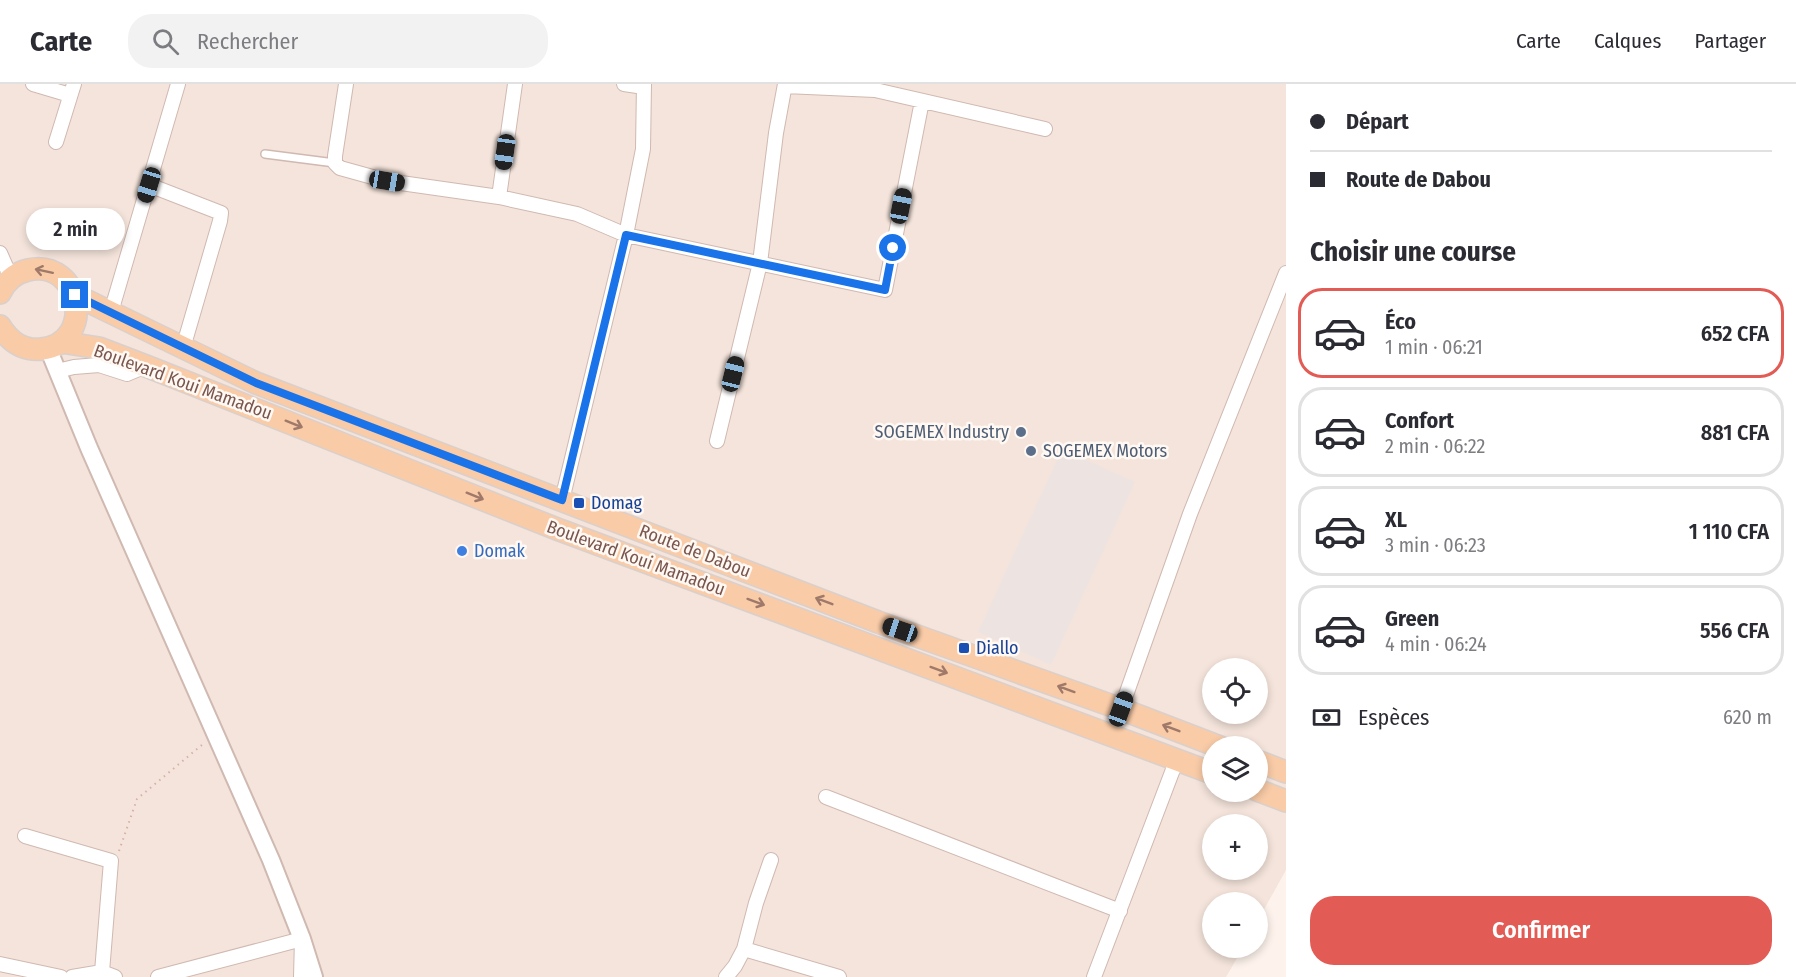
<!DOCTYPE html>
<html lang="fr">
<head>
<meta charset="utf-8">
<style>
  :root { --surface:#fff; --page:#f2f2f3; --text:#2b2b33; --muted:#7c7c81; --line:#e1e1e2; --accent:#e35b55 }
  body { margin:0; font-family:"Fira Sans Condensed",sans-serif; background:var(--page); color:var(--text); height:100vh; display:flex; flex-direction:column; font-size:22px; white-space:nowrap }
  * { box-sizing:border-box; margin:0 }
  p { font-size:20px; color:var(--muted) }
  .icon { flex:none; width:33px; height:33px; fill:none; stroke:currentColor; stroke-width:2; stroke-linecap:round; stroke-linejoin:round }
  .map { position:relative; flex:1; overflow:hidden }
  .panel { display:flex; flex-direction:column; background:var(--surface); width:510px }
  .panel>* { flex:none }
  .hud { display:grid; align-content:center; height:132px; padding:0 24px; background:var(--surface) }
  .tools { position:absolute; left:1202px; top:574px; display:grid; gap:12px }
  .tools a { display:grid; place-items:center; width:66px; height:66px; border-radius:50%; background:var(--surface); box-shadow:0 3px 9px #0003; font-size:30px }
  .end { position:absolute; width:27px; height:27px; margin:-14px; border:8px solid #1a73e8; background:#fff; box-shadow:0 0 0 3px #fff }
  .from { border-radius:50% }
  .bubble { position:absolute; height:42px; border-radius:21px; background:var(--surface); box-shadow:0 3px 9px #0003; font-size:20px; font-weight:600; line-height:42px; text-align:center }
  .car { position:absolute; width:18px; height:36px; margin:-18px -9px; border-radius:8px; box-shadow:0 0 4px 2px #0007; background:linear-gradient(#222 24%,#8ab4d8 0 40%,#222 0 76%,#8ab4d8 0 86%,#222 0) }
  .hud b { display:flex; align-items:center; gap:21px; height:57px; font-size:22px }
  .hud b+b { border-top:2px solid var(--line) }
  .hud i { width:15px; height:15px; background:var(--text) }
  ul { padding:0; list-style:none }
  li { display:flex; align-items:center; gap:18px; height:90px; margin:0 12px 9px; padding:0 12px; border:3px solid var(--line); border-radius:24px }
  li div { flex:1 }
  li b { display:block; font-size:22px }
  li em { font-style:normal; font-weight:600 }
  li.on { border-color:var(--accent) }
  li>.icon { width:54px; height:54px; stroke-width:1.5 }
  h2 { padding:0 24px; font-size:27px; line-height:72px }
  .pay { display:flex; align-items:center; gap:15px; height:66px; padding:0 24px; font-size:22px }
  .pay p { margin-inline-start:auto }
  .button { display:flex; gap:12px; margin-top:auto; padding:12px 24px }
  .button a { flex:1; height:69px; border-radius:24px; background:var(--accent); color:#fff; font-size:24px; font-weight:600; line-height:69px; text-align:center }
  header { display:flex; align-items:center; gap:36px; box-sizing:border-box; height:84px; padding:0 30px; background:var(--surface); border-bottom:2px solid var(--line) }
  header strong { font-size:28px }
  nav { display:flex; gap:33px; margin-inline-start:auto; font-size:21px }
  .search { width:420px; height:54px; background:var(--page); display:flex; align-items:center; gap:15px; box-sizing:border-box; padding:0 21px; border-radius:24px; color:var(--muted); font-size:22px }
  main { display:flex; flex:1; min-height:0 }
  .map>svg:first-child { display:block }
</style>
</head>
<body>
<header>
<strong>Carte</strong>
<div class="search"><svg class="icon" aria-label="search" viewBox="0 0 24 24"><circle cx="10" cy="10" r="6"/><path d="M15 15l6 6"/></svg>Rechercher</div>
<nav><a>Carte</a><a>Calques</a><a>Partager</a></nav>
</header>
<main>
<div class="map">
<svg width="1286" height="893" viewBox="0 0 1286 893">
  <rect width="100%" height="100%" fill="#fdf3ec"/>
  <!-- residential -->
  <path fill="#f4e4db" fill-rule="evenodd" d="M0,0H1286V786L1257,838V819H1212V864H1243L1226,893H0ZM1212,585H1257V630H1212ZM1212,663H1257V708H1212ZM1212,741H1257V786H1212Z"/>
  <!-- industrial -->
  <path fill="#ede4e1" d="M1062,365L1135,398L1051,581L978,548Z"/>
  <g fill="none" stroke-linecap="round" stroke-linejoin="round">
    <defs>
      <path id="service" d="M265,70L335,79"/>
      <path id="minor" d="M33,0L70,11
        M346,0L335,72V79L340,84L387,97L499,113L577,130L626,151L885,206L922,17
        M624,0L644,3
        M785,2L875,6L1045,45
        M56,58L74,0
        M149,101L221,129L220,137L183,264
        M499,113L515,0
        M0,169L11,194
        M111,228L178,0
        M57,287L74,283L99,281L127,290L146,282
        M717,357L760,179L776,49L785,0
        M562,416L626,151L643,65L644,0
        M1121,625L1190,430L1286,189
        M826,713L1120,827
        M25,752L111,777L102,888L115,893
        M744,865L756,819L771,776
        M0,880L61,893
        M72,893L102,888
        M158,893L302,855L301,893
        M726,893L735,882L744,865L839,893
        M1094,893L1177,675"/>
      <path id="tertiary" d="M48,264L89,364L271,776L302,855L314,893"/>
      <path id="primary" d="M0,209C5,198 15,189 28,186C82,174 96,259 42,265C23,267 10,258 0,242
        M75,211L256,299L878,538L1121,625L1220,663
        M61,258L99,264L146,282L557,445L1212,689
        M1257,677L1286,688
        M1257,706L1286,717"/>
    </defs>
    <!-- service casing -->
    <use href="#service" stroke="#d0b9b1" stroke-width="10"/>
    <!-- minor casing -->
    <use href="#minor" stroke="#d0b9b1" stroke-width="16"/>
    <!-- tertiary casing -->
    <use href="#tertiary" stroke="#d0b9b1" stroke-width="20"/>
    <!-- primary casing -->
    <use href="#primary" stroke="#d9d0cd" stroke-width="24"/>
    <!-- path -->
    <path stroke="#d7b1a6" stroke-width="2" stroke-dasharray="1.5 4.5" stroke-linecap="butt" d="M119,767L137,715L203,660"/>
    <!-- service -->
    <use href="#service" stroke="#fff" stroke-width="7"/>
    <!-- minor -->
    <use href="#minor" stroke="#fff" stroke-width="14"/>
    <!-- tertiary -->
    <use href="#tertiary" stroke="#fff" stroke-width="16"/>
    <!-- primary -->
    <use href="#primary" stroke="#f9cba7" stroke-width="21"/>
  </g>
  <!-- one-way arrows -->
  <defs><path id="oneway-shaft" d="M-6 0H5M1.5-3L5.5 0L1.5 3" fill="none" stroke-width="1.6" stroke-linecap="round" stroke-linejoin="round" transform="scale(1.5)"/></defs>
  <g stroke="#9f7969">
    <use href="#oneway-shaft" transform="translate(44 187) rotate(-168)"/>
    <use href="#oneway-shaft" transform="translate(294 340) rotate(22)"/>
    <use href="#oneway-shaft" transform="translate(475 412) rotate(22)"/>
    <use href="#oneway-shaft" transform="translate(824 517) rotate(-159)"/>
    <use href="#oneway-shaft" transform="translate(756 518) rotate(20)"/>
    <use href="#oneway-shaft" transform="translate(939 586) rotate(20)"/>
    <use href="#oneway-shaft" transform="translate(1066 605) rotate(-160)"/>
    <use href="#oneway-shaft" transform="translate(1171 644) rotate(-159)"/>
  </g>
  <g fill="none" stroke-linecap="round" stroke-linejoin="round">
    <!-- route -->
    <path stroke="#1a73e8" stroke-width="8" d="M75,211L256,299L562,416L626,151L885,206L893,164"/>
  </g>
  <!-- markers -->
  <g fill="#5c6f8a" stroke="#fff8f3" stroke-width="2">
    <circle cx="1021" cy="348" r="6"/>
    <circle cx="1031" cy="367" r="6"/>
  </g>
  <g fill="#1a4fb4" stroke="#fff8f3" stroke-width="2">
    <rect x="573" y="413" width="12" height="12" rx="3"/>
    <rect x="958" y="558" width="12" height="12" rx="3"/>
  </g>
  <circle fill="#3f7fe0" stroke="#fff8f3" stroke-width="2" cx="462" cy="467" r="6"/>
  <g text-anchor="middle" stroke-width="5" stroke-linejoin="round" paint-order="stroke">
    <!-- street labels -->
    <g font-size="18" fill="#79564e" stroke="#fff8f3">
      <text transform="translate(183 298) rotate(20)" y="6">Boulevard Koui Mamadou</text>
      <text transform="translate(695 467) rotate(21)" y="6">Route de Dabou</text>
      <text transform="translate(636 474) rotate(20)" y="6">Boulevard Koui Mamadou</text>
    </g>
    <!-- service labels -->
    <g font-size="18" fill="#4e5e75" stroke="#fff8f3" text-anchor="end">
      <text x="1009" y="354">SOGEMEX Industry</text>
      <text x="1043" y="373" text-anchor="start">SOGEMEX Motors</text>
    </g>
    <!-- transit labels -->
    <g font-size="18" fill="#164399" stroke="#fff8f3" text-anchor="start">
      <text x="591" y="425">Domag</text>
      <text x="976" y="570">Diallo</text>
    </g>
    <!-- shop labels -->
    <g font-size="18" fill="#366cbe" stroke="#fff8f3" text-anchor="start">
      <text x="474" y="473">Domak</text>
    </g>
  </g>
</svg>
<div class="tools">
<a><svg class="icon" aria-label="locate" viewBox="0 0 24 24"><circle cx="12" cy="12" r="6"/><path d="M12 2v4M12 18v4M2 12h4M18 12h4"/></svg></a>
<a><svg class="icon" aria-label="layers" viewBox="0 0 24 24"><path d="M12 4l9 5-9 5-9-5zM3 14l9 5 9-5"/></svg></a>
<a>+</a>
<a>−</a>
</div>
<i class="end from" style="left:893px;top:164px"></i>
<i class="end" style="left:75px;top:211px"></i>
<div class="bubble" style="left:26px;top:124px;width:99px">2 min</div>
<i class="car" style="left:505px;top:68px;rotate:188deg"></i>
<i class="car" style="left:387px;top:97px;rotate:99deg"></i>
<i class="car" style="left:149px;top:101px;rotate:197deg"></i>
<i class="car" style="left:901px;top:122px;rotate:11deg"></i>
<i class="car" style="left:733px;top:290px;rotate:14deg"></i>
<i class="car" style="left:900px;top:546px;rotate:289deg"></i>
<i class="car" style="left:1121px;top:625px;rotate:20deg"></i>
</div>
<section class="panel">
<div class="hud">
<b><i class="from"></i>Départ</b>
<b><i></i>Route de Dabou</b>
</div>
<h2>Choisir une course</h2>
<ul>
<li class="on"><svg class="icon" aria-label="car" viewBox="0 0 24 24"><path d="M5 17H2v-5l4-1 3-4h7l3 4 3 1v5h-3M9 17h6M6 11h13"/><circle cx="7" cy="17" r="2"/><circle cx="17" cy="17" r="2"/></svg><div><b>Éco</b><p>1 min · 06:21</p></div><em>652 CFA</em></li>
<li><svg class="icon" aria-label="car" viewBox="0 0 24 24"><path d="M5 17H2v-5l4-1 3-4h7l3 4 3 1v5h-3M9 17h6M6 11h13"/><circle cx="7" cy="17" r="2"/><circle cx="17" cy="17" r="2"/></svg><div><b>Confort</b><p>2 min · 06:22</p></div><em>881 CFA</em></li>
<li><svg class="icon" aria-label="car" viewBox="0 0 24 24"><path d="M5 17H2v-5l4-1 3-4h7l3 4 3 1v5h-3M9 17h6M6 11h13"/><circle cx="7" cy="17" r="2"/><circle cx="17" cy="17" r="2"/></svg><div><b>XL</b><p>3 min · 06:23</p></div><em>1 110 CFA</em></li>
<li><svg class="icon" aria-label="car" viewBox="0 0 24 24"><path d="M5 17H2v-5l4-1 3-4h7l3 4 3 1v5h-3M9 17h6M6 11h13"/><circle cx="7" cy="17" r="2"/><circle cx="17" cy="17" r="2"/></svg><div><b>Green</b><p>4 min · 06:24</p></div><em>556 CFA</em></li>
</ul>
<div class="pay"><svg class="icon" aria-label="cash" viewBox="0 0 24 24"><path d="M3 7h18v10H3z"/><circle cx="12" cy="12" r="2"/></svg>Espèces<p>620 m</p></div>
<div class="button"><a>Confirmer</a></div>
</section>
</main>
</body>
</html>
